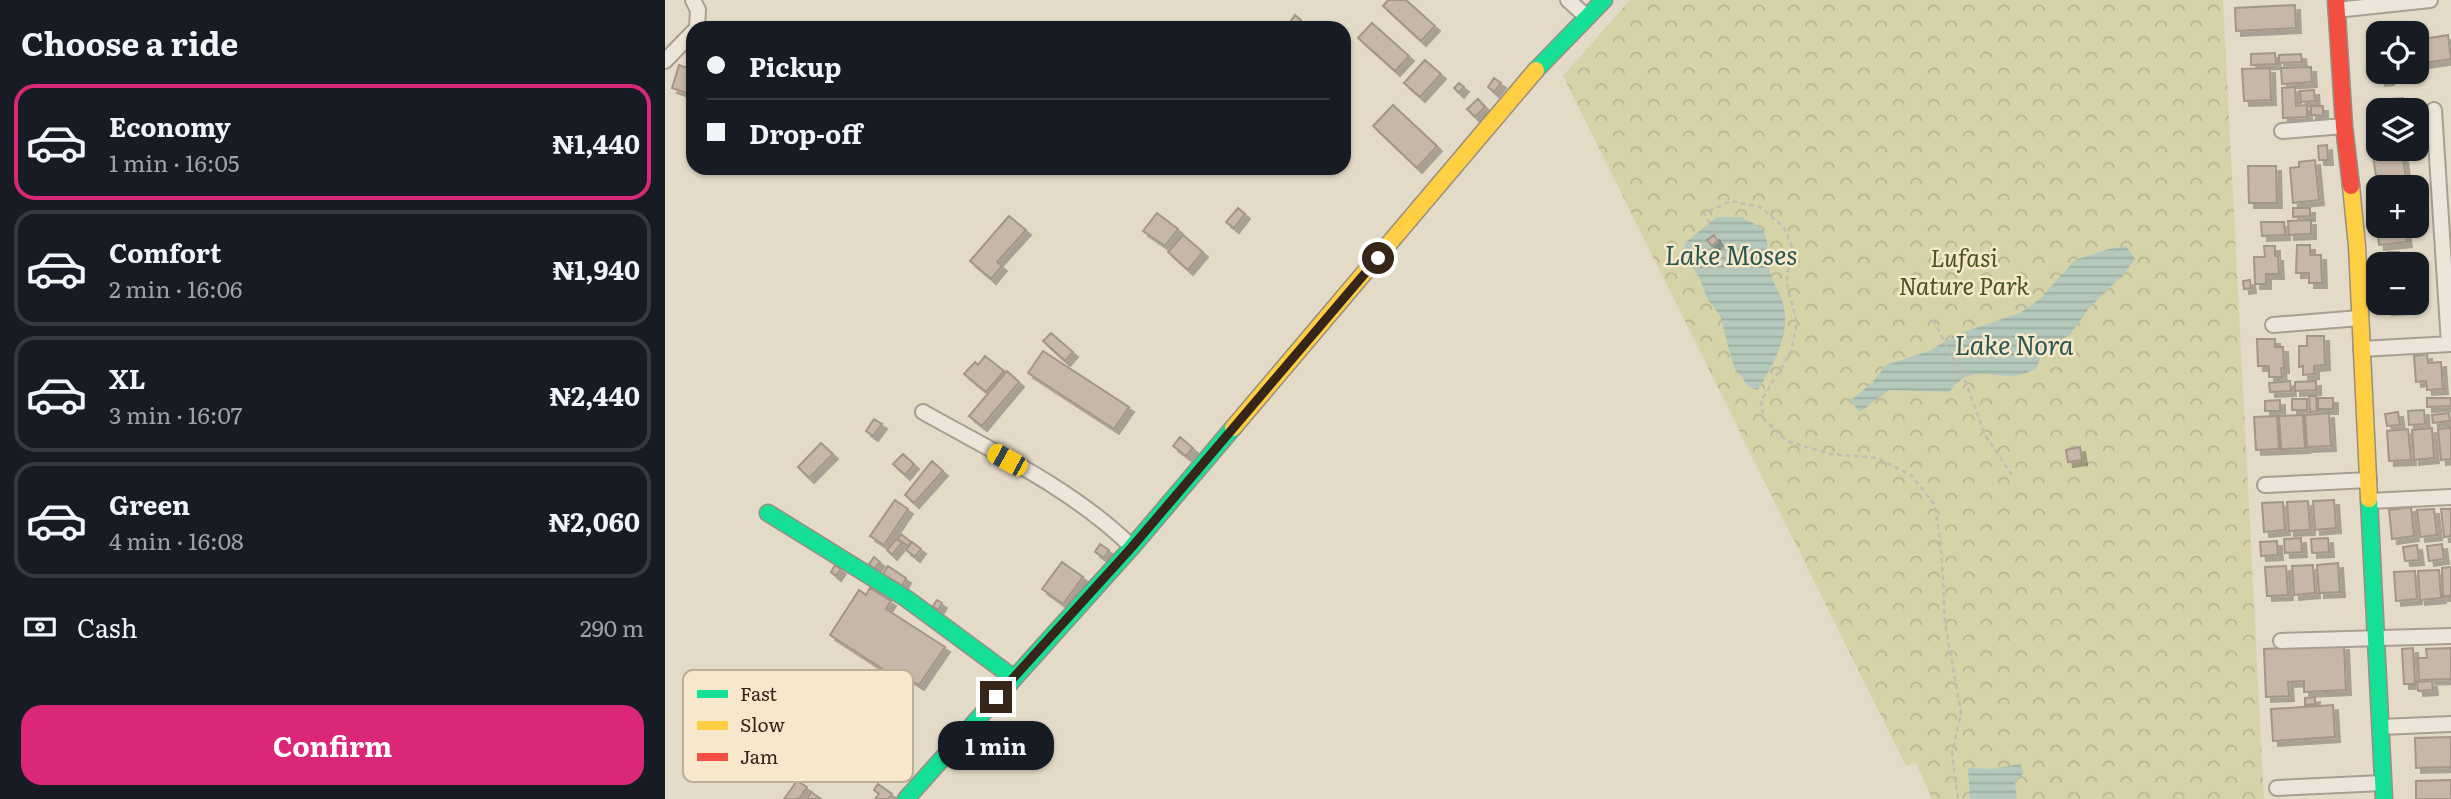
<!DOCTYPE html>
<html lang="en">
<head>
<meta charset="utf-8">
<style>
  :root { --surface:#171b24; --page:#242831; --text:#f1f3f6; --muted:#9ea1a6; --line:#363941; --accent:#db2777 }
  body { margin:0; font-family:Literata,serif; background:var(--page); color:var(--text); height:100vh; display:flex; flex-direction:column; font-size:26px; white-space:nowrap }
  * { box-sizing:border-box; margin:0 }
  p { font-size:23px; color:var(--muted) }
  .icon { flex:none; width:38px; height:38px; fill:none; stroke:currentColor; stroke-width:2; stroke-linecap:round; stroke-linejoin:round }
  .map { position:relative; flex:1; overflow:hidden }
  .side { display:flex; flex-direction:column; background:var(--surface); width:665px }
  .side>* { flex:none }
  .hud { position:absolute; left:21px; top:21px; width:665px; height:154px; border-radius:21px; box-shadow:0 2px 5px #0004; display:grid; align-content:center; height:154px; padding:0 21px; background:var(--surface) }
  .controls { position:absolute; left:1701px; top:21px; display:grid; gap:14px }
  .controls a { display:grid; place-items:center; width:63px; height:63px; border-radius:14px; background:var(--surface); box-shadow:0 2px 5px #0004; font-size:35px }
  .end { position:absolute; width:32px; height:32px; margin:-16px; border:9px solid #36261a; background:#fff; box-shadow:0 0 0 4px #fff }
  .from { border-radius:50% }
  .bubble { position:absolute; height:49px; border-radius:21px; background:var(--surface); box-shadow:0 2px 5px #0004; font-size:23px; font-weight:700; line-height:49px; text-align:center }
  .car { position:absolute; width:21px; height:42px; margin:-21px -10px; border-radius:9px; box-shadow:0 0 5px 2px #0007; background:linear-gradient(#f5c518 24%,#345 0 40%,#f5c518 0 76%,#345 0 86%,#f5c518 0) }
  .hud b { display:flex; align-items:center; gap:24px; height:66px; font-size:26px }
  .hud b+b { border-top:2px solid var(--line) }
  .hud i { width:18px; height:18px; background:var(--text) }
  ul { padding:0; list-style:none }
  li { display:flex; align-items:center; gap:21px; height:116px; margin:0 14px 10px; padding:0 7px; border:4px solid var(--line); border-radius:21px }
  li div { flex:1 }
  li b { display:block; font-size:26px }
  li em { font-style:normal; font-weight:700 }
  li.on { border-color:var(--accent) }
  li>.icon { width:63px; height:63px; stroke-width:1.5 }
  h2 { padding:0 21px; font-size:32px; line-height:84px }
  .pay { display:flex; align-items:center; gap:18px; height:77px; padding:0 21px; font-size:26px }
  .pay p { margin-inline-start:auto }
  .button { display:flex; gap:14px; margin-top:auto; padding:14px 21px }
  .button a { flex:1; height:80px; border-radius:21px; background:var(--accent); color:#fff; font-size:28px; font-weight:700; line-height:80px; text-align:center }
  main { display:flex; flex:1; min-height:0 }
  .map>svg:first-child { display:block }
</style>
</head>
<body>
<main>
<section class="side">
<h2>Choose a ride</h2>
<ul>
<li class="on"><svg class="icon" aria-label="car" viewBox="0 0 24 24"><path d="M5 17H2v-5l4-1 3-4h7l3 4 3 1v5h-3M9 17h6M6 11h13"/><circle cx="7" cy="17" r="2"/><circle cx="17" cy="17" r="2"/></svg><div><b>Economy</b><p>1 min · 16:05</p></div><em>₦1,440</em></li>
<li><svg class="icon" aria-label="car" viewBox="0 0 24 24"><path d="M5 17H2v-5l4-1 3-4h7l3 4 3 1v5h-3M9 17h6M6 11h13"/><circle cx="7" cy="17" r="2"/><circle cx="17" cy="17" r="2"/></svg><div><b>Comfort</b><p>2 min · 16:06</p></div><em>₦1,940</em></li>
<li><svg class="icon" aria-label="car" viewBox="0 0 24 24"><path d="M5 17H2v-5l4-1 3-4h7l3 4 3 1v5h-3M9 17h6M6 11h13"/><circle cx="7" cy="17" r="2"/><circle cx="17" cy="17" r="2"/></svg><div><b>XL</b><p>3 min · 16:07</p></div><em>₦2,440</em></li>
<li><svg class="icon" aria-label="car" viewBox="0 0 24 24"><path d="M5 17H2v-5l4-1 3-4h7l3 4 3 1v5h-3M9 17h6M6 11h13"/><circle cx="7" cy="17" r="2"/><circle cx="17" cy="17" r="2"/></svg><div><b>Green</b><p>4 min · 16:08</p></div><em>₦2,060</em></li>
</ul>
<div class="pay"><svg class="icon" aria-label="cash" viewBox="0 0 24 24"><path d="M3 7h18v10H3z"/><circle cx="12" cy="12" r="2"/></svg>Cash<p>290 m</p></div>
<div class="button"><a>Confirm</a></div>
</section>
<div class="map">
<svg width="1786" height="799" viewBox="0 0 1786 799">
  <defs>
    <pattern id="park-crowns" width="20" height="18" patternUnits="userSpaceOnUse" patternTransform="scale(1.75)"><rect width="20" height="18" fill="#d6d3a9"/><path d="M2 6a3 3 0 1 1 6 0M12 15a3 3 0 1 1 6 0" fill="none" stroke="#b8b591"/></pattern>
    <pattern id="water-rules" width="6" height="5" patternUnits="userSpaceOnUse" patternTransform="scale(1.75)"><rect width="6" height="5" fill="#b4c8bb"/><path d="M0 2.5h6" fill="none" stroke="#9baca0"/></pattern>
    <filter id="shadow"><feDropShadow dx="5" dy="5" stdDeviation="0" flood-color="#0004"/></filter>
  </defs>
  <rect width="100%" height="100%" fill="#e4dac8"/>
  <!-- park -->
  <path fill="url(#park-crowns)" d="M965,0H1558L1599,799H1267L1251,763L1241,766L898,76Z"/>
  <!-- water -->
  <path fill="url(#water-rules)" d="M1052,217H1076L1097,228C1106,247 1101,247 1104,265C1105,280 1116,293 1119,307C1125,337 1107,366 1093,390L1084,387L1069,367L1055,316L1042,298L1034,277L1020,257V243Z
    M1461,246L1470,259L1459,274L1424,308L1405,335L1381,347L1370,370C1365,371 1360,374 1355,375C1324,380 1308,361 1284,392L1224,390L1195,412L1185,401L1207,383L1221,365L1264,351L1293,334L1355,313L1375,299L1410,260L1440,250Z
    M1355,764L1359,772L1350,782L1352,799H1305L1303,768L1325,769Z"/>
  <!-- building -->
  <path fill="#c7b7a9" stroke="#a49588" stroke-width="2" filter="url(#shadow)" d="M723,0H741L770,26L756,41L718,6Z
    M1630,5L1631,28L1571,31L1570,8Z
    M630,15L636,20L630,26L625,22Z
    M707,23L744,56L730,71L693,38Z
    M1783,35L1786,59L1752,64V40Z
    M1713,38V70L1710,39Z
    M1610,53L1611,64L1586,65V54Z
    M1636,54L1637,62L1614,63V55Z
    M760,60L776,74L755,97L739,83Z
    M14,65L28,70V95L7,88Z
    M1646,67L1647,82L1617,84L1616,68Z
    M1605,68L1606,100L1579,101L1577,69Z
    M1713,72H1725L1724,80L1715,81Z
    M829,78L836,83L829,92L823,87Z
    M794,83L799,87L794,93L789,88Z
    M1630,87L1631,106L1642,105V117L1618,118L1617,88Z
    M1649,90L1650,101L1636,102L1635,91Z
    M1738,98L1739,105H1744L1745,110H1713V124H1710L1709,100Z
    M813,99L820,107L810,117L802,109Z
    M728,105L772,146L752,168L708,126Z
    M1646,106H1658V116L1646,115Z
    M1662,145L1663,160H1654L1653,146Z
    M1737,151L1741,179L1712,183L1708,156Z
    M1650,160L1654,200L1628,203L1625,168L1634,167V162Z
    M1583,166H1611L1612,203H1584Z
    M573,208L580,214L569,228L561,222Z
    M1628,208H1645V216L1628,217Z
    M492,213L513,229L500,246L478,231Z
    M1713,213V226H1750L1740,229L1742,242L1714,245L1711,214Z
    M344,216L361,230L332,262L337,266L326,279L305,261Z
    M1646,220V234L1624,235L1623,221Z
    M1596,222H1619L1620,235L1597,236Z
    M518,235L538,252L523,270L503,252Z
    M1049,235L1053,241L1047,246L1042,240Z
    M1632,245H1645V255H1656L1657,283H1644V273H1631Z
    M1599,246H1610V256H1613L1614,274H1601V284H1590L1589,257H1600Z
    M1723,252H1734L1735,264H1725Z
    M1585,280L1586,288L1579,289L1578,281Z
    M1721,303H1738V309L1722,310Z
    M386,333L408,352L400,361L378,341Z
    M1642,336H1659L1660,365L1649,366V374L1638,375V366L1634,367V346H1642Z
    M1592,339H1610V347H1618L1619,368H1616L1617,377H1604V366H1593Z
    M378,351L464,407L449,429L363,373Z
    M1762,354L1763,363L1776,362L1778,389L1762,390L1761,381L1751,382L1749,356Z
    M320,356L339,371L321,392L299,374L310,362L313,365Z
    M342,371L354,382L317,426L304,416Z
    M1625,381L1626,391L1605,392L1604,383Z
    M1651,381V390L1630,391V382Z
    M1644,396H1651L1652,411L1645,412Z
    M1653,398H1668V409H1653Z
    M1762,398H1786V406L1762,407Z
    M1627,399H1642V410H1627Z
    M1615,400V411H1600V401Z
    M1759,410L1760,424L1744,425L1743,411Z
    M1733,412L1735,425L1722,426L1720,414Z
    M1664,413L1666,446L1642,447L1640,415Z
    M1784,413L1785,421L1768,423L1767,415Z
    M1638,415L1640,448L1616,449L1614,416Z
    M1612,416L1614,449L1591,450L1589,417Z
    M209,419L217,424L208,436L201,431Z
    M1767,428L1769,458L1749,460L1747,430Z
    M1786,428V459L1776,460L1773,429Z
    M1743,429L1746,460L1724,461L1722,431Z
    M515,437L528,448L521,456L508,446Z
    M156,443L168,454L144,478L133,467Z
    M1415,447L1417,460L1403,462L1401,450Z
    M238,454L249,464L240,475L228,464Z
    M267,461L278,471L249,503L240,495Z
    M230,500L243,509L219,545L205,536Z
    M1669,500L1671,528L1650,530L1648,501Z
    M1643,501L1645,530L1624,531L1622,502Z
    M1618,502L1620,530L1599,532L1597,503Z
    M1746,507L1749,536L1727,539L1724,510Z
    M1769,509L1772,535L1755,537L1752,510Z
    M1776,509H1786V536L1779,537Z
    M236,534L246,542L243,546L233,539Z
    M1636,538L1637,552L1620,553L1619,539Z
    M1663,538L1664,552L1647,553L1646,539Z
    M231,539L237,543L227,555L222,550Z
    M1612,541L1613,555L1596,556L1595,542Z
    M247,542L256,549L250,557L241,550Z
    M435,544L444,550L439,558L430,552Z
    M1777,544L1779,559L1764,561L1762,546Z
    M1752,545L1754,560L1740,561L1738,547Z
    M209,557L215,562L209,569L204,564Z
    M397,562L418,577L398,604L377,589Z
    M1673,563L1675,592L1654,593L1652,565Z
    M170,565L176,569L171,576L166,572Z
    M1648,565L1650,593L1629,595L1627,566Z
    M223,566L241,578L237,586L218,574Z
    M1621,566L1623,595L1602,596L1600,567Z
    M1786,567V596H1778L1777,568Z
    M1774,570L1776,598L1755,600L1753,571Z
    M1750,571L1752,599L1731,601L1729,572Z
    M205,588L226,601L221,609L280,647L254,685L239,676L236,681L165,635L194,590L201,595Z
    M272,600L277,603L273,610L268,606Z
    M1679,645L1681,690L1639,692V681L1623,682L1624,696L1601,697L1599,649Z
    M1748,648L1750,684H1739L1737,649Z
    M1786,648V679L1754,680L1753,658H1762L1761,649Z
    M1767,681L1768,690L1753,691L1752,682Z
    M1650,697V704L1640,705V698Z
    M1668,705L1670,737L1608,741L1606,709Z
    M1786,737V767L1751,768L1750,738Z
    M1786,780V799H1751V781Z
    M132,781L142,787L134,799H119Z
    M213,784L227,794L223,799H210L214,794L209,790Z
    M146,792L156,799H142Z"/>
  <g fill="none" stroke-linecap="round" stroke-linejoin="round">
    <defs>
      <path id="street" d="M28,0L33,10L32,28
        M903,0L922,17
        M1671,10L1765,0
        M0,61L28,32
        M1769,110L1784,344
        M1617,131L1679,126
        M1608,325L1695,318
        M1696,349L1786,344
        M258,412C329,452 408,489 467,547
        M1600,485L1704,480
        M1704,501L1786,497
        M1616,641L1786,636
        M1715,727L1786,724
        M1612,788L1718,783"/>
      <path id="fast" d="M871,70L939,0
        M1704,499L1719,799
        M103,513L242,599L349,678
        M241,799L467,547L568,428"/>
      <path id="slow" d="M1686,186L1692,246L1704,499
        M568,428L871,70"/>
      <path id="jam" d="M1671,0L1679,126L1686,186"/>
    </defs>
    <!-- street casing -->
    <use href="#street" stroke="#a89f92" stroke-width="18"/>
    <!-- fast casing -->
    <use href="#fast" stroke="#988e82" stroke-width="19"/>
    <!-- slow casing -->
    <use href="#slow" stroke="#988e82" stroke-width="19"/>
    <!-- jam casing -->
    <use href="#jam" stroke="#988e82" stroke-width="19"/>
    <!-- path -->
    <path stroke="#c4bcb1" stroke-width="2.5" stroke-dasharray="5 3.5" stroke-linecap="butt" d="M1053,238L1039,213L1066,201L1095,207L1118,226L1128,249L1121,281L1132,323L1126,352L1096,401L1099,419L1122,441L1165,454L1213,458L1247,476L1270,505L1276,547L1280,622L1296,713L1287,754L1293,799
      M1268,320L1300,380L1320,435L1347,475"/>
    <!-- street -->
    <use href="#street" stroke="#ece5da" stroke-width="14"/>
    <!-- fast -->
    <use href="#fast" stroke="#16e098" stroke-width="16"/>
    <!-- slow -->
    <use href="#slow" stroke="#ffcf43" stroke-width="16"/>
    <!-- jam -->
    <use href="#jam" stroke="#f24e42" stroke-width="16"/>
  </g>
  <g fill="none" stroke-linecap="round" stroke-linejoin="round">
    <!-- route -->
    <path stroke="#36261a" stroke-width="9" d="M331,697L467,547L713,258"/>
  </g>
  <g text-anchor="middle" stroke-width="5" stroke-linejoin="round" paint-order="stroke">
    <!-- park labels -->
    <g font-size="24" font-style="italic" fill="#4b5420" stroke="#f7e8cc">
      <text x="1299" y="267">Lufasi<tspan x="1299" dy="28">Nature Park</tspan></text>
    </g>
    <!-- water labels -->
    <g font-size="26" font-style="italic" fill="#295751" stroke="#f7e8cc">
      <text x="1066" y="265">Lake Moses</text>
      <text x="1349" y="355">Lake Nora</text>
    </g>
  </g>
  <!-- legend -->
  <rect x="18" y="670" width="230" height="112" rx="10" fill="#f7e8cc" stroke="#bdae97" stroke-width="2"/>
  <rect x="32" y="690" width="31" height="8" fill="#16e098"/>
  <rect x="32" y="721" width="31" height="9" fill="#ffcf43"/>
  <rect x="32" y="753" width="31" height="8" fill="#f24e42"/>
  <g font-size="19" fill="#36261a">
    <text x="75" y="701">Fast</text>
    <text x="75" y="732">Slow</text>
    <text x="75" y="764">Jam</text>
  </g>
</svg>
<div class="controls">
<a><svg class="icon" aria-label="locate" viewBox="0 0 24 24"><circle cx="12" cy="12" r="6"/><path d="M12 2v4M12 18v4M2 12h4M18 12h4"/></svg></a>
<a><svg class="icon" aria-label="layers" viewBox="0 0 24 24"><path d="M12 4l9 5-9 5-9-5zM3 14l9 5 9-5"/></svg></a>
<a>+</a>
<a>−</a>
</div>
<i class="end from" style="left:713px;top:258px"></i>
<i class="end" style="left:331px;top:697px"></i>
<div class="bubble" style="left:273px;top:721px;width:116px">1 min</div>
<i class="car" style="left:342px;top:460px;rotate:299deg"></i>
<div class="hud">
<b><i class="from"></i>Pickup</b>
<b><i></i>Drop-off</b>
</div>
</div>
</main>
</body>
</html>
